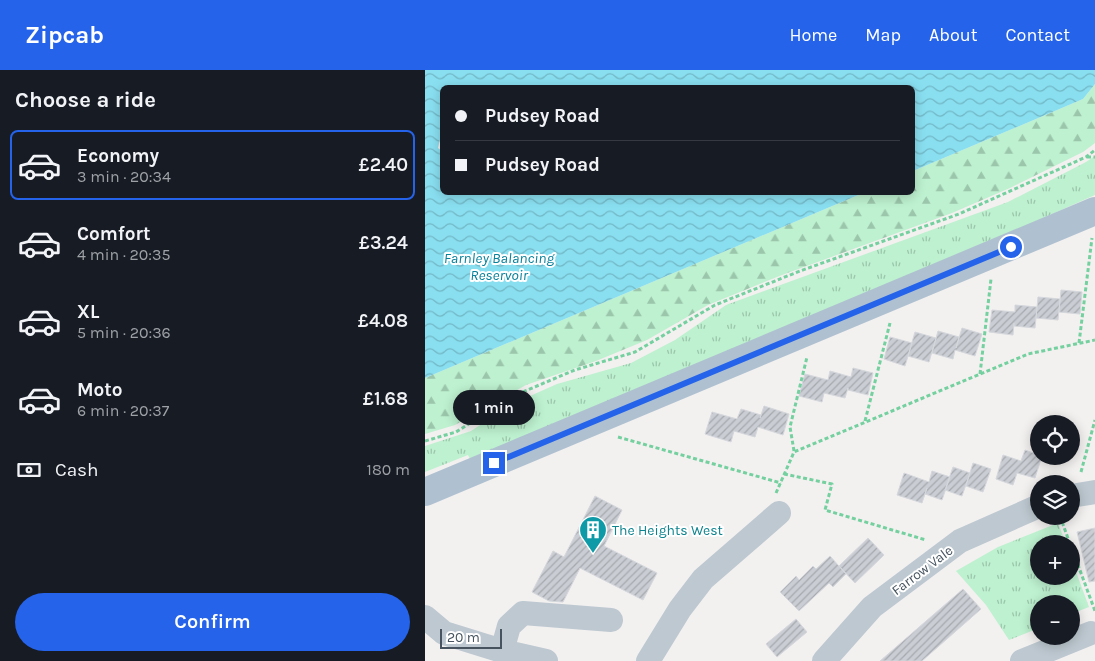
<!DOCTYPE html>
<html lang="en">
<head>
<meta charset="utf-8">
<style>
  :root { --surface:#171b24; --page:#20242c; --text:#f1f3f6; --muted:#9ea1a6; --line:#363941; --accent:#2563eb }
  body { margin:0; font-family:Karla,sans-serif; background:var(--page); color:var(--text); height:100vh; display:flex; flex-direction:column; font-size:19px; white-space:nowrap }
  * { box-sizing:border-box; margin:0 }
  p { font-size:16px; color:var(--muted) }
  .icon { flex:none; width:28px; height:28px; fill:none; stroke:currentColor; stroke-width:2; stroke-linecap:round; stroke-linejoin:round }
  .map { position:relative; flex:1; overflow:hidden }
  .details { display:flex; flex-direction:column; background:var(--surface); width:425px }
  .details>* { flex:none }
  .hud { position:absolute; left:15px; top:15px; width:475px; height:110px; border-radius:8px; box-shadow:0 2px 12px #0003; display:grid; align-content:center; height:110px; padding:0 15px; background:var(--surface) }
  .controls { position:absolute; left:605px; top:345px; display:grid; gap:10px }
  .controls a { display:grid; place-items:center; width:50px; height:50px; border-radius:50%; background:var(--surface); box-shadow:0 2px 12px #0003; font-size:25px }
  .scale { position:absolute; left:15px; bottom:12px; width:62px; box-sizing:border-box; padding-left:5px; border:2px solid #47545f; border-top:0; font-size:14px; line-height:18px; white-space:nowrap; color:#47545f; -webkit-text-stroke:4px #fff; paint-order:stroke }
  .end { position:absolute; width:22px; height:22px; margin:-11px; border:6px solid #2563eb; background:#fff; box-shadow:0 0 0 2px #fff }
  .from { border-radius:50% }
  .bubble { position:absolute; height:35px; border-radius:18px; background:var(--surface); box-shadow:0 2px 12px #0003; font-size:16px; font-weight:600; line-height:35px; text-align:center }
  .hud b { display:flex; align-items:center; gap:18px; height:48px; font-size:19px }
  .hud b+b { border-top:1px solid var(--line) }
  .hud i { width:12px; height:12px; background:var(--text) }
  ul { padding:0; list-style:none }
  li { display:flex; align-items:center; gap:15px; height:70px; margin:0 10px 8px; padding:0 5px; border:2px solid transparent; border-radius:8px }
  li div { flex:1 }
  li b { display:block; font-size:19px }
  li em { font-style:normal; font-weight:600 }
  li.current { border-color:var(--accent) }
  li>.icon { width:45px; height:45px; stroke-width:1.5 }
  h2 { padding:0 15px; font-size:22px; line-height:60px }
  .pay { display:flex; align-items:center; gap:12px; height:55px; padding:0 15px; font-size:19px }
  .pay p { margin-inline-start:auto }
  .primary-button { display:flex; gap:10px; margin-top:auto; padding:10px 15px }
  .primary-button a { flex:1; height:58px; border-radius:30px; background:var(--accent); color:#fff; font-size:20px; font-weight:600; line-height:58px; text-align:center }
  header { display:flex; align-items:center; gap:30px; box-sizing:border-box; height:70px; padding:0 25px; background:var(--accent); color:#fff }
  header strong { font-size:24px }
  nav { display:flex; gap:28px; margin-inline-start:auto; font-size:18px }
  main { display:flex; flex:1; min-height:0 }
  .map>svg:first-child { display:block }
</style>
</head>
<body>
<header>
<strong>Zipcab</strong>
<nav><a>Home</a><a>Map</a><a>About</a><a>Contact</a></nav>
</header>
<main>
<section class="details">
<h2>Choose a ride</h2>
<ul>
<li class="current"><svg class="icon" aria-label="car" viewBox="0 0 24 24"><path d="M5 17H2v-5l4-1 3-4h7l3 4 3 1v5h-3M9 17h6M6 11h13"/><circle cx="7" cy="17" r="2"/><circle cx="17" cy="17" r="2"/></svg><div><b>Economy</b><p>3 min · 20:34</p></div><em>£2.40</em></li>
<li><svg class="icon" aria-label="car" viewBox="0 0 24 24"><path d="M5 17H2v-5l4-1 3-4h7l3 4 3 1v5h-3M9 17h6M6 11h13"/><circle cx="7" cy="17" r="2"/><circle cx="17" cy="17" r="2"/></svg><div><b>Comfort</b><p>4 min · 20:35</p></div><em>£3.24</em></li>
<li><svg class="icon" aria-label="car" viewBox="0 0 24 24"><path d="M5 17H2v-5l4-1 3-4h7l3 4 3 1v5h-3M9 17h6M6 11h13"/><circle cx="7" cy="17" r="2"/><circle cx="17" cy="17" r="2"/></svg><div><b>XL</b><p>5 min · 20:36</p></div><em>£4.08</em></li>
<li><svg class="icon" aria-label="car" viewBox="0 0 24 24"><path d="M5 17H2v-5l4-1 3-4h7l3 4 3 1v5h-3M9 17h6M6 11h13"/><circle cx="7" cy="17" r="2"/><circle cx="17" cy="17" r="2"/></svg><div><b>Moto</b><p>6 min · 20:37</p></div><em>£1.68</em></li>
</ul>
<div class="pay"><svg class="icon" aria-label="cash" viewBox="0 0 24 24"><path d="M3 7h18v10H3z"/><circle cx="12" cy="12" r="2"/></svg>Cash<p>180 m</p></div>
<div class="primary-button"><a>Confirm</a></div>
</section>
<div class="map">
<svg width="670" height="591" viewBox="0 0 670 591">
  <defs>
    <pattern id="grass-tufts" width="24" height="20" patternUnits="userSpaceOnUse" patternTransform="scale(1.25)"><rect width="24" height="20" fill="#bdf1cf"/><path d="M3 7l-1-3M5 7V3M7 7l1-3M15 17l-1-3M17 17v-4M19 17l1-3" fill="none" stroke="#9bc6ab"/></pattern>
    <pattern id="forest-firs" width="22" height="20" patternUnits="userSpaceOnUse" patternTransform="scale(1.25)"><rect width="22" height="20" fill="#bdf1cf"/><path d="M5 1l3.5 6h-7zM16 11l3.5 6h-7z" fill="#9bc6ab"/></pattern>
    <pattern id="water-waves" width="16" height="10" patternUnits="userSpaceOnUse" patternTransform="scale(1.25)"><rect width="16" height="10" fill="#89dff0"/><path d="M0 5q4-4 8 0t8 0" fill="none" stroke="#72b7c6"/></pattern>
    <pattern id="building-hatch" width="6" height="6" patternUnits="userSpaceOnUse" patternTransform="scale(1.25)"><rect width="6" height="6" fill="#cacdd3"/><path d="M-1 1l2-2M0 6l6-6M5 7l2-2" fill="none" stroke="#a6a9ae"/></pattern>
  </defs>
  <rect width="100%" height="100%" fill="#f3f0f0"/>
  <!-- grass -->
  <path fill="url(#grass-tufts)" d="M670,86V125L584,163L45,389L43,385L0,402V376L46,361L87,334L132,314L206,293L250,270L301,235L583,132L661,92Z
    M633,453L641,474H614V506H646V488L664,537L646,544V534H614V558L584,570L561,535L531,501L573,477Z"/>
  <!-- forest -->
  <path fill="url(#forest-firs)" d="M670,14V73L658,82L585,118L527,143L357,205L283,235L222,270L171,291L101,315L30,355L0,364V308L438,123L488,122V101L658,29Z"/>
  <!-- water -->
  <path fill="url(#water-waves)" d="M0,0H670V14L658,29L488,101V18H18L17,61L13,78L17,81L18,122L438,123L0,308Z"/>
  <!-- building -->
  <path fill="url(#building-hatch)" stroke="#d4d7dc" d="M636,220L657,222L655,244L634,242Z
    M613,227L635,229L633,250L611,248Z
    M590,235L612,237L610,258L589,256V253L588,265L564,262L567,240L590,242Z
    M537,258L557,264L550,286L530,280L528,289L507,283L513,261L534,267L531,278Z
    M490,262L511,268L504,292L483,286Z
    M465,267L487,273L480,296L459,289Z
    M428,298L448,303L443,325L423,320V318L420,328L399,323L397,332L374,326L380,304L403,310L405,301L426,307Z
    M339,336L364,344L358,365L333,357L330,367L309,361L306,372L280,364L287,342L312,349L316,339L336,345L335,348Z
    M600,380L614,385V386H617L610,408L592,403L588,415L571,409L578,385L596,391Z
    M548,393L566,399L558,422L541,416Z
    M528,397L545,403L537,426L520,420Z
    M507,401L525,407L517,430L500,424L502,418L497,433L472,425L479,403L504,412Z
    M170,426L197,440L179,476L232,503L218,530L155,498L138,532L124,531L107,522L128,481L139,487Z
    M670,458V511L664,512L652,462Z
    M443,468L459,485L430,513L414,496Z
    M405,486L421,504L408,517L404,513L374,541L355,522L371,506L374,510L388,496L391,499Z
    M538,519L556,539L497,591H455Z
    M371,549L382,562L352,587L341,574Z"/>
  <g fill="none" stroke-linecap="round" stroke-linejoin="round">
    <!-- path -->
    <path stroke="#74d19f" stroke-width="3" stroke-dasharray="4 2.5" stroke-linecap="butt" d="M662,87H670
      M654,273L667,168
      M555,304L566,209
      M440,351L465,253
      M193,367L356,413
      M0,371L31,362L88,326L150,300L210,282L290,235L375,201L534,144L661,87L670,80
      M369,381L365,357L382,287
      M656,402L670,350
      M359,404L407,414L400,440L501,470
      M351,423L369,382L603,284L670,270
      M635,446L645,474
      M646,476L670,541"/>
    <!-- minor -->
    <path stroke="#bdc8d0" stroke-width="24" d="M646,426L670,422
      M0,547L19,563L77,581L121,591
      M77,581L84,556L98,543L186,550
      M223,591L255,539L278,509L354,443
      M399,591L447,537L535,471L614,436
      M597,591L666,563"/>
    <!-- major -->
    <path stroke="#afc1d0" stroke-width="28" d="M0,422L670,141"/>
  </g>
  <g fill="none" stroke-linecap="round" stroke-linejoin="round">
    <!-- route -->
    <path stroke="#2563eb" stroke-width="6" d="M69,393L586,177"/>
  </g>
  <!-- icons -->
  <defs>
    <symbol id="building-pin" viewBox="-11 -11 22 30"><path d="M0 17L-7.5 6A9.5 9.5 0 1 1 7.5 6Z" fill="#0f9aa8" stroke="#fff"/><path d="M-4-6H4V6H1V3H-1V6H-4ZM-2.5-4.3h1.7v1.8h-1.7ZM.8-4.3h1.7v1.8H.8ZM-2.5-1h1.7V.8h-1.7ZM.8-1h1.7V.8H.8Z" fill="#fff"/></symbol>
  </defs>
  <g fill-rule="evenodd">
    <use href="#building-pin" x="152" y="444" width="32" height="43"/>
  </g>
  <g text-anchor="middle" stroke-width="4" stroke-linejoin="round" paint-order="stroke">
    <!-- culture labels -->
    <g font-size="14" fill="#0d838f" stroke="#fff" text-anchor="start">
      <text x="187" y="465">The Heights West</text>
    </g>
    <!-- street labels -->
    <g font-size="14" fill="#47545f" stroke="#fff">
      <text transform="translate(497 500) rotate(-37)" y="5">Farrow Vale</text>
    </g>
    <!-- water labels -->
    <g font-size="15" font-style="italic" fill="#08819b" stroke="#fff">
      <text x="74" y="193">Farnley Balancing<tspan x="74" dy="17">Reservoir</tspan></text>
    </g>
  </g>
</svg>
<div class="controls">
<a><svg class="icon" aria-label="locate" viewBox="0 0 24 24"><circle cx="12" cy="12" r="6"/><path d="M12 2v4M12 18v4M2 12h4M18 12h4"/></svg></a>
<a><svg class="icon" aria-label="layers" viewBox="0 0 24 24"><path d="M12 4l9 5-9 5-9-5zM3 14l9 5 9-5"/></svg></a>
<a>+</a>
<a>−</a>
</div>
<div class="scale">20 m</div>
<i class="end from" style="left:586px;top:177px"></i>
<i class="end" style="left:69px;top:393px"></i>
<div class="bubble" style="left:28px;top:320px;width:82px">1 min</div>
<div class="hud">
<b><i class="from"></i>Pudsey Road</b>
<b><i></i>Pudsey Road</b>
</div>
</div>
</main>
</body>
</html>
